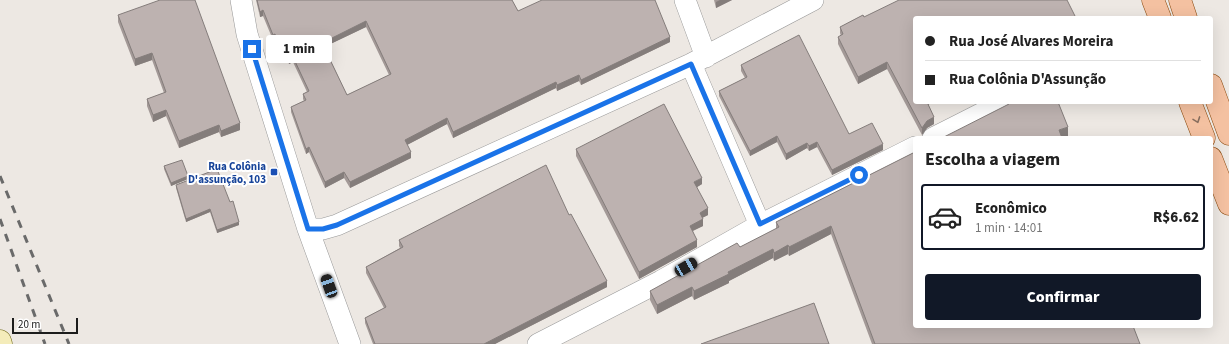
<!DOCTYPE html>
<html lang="pt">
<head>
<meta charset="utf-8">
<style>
  :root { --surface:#fff; --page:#f2f2f2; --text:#222; --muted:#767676; --line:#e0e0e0; --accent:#111827 }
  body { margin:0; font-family:"Source Sans 3",sans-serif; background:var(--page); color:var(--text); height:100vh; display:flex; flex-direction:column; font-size:15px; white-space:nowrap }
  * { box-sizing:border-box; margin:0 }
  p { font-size:13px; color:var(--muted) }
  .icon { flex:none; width:22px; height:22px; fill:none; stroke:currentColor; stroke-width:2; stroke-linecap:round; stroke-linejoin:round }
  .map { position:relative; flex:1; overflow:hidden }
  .side { position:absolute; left:913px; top:136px; width:300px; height:192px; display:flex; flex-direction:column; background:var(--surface); border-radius:4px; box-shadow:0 4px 16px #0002 }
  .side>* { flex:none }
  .guide { position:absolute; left:913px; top:16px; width:300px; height:88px; border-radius:4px; box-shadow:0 4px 16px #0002; display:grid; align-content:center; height:88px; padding:0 12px; background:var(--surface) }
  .scale { position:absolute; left:12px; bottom:10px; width:66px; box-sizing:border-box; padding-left:4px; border:2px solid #1c1c1c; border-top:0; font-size:11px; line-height:14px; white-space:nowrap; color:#1c1c1c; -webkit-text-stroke:3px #fff; paint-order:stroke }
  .end { position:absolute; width:18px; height:18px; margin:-9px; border:5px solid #1a73e8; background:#fff; box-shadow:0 0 0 2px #fff }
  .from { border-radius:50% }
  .bubble { position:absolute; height:28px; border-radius:4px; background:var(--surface); box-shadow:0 4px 16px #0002; font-size:13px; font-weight:800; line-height:28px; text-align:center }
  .car { position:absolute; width:12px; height:24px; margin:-12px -6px; border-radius:5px; box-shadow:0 0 3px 1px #0007; background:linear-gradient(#222 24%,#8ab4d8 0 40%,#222 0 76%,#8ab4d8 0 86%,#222 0) }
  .guide b { display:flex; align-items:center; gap:14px; height:38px; font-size:15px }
  .guide b+b { border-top:1px solid var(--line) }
  .guide i { width:10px; height:10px; background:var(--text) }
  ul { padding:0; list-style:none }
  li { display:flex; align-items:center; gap:12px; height:66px; margin:0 8px 6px; padding:0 4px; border:2px solid var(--line); border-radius:4px }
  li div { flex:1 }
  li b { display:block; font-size:15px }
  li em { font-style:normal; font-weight:800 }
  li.active { border-color:var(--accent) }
  li>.icon { width:36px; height:36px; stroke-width:1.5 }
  h2 { padding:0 12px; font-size:18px; line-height:48px }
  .primary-button { display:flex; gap:8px; margin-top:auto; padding:8px 12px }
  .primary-button a { flex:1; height:46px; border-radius:4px; background:var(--accent); color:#fff; font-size:16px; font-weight:800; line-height:46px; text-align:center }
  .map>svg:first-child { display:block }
</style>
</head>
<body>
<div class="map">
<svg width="1229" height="344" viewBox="0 0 1229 344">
  <rect width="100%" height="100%" fill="#ede8e3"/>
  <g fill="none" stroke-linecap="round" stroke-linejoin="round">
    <defs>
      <path id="street" d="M241,0L247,34L308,229L350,344
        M685,0L706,57
        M691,64L760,225
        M933,138L1004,102
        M308,229H323L337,225L691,64L813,0
        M538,344L661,281L760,225L915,147"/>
      <path id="secondary" d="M0,341L1,344"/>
      <path id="primary" d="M1153,0L1160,18
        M1180,0L1186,18
        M1211,85L1229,134
        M1190,102L1204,138
        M1211,158L1229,204"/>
    </defs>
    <!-- street casing -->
    <use href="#street" stroke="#999" stroke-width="22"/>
    <!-- secondary casing -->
    <use href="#secondary" stroke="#69620d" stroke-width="23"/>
    <!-- primary casing -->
    <use href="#primary" stroke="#89480c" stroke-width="23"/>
    <!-- street -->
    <use href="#street" stroke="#fff" stroke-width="21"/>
    <!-- secondary -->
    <use href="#secondary" stroke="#f4ecba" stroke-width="22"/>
    <!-- primary -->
    <use href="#primary" stroke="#f4c1a1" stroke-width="22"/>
    <!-- rail -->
    <path stroke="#6a6a6a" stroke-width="3" stroke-dasharray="8 8" stroke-linecap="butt" d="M0,176L69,344
      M0,219L45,344"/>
  </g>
  <!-- wall -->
  <path fill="#a39997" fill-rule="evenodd" d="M256,0H512L518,11L670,42L581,85L579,81L557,91L556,88L453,138L447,124L407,145L411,158L350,188L344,178L325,188L309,152L306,154L291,112V107L304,101L303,99V94L307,92L293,62L289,64L282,47L278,49L275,39L273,40L263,16L260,17ZM366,27L389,75L347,95L324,47Z
    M714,0H732L716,8Z
    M118,15L240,130L221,137L219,132L179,148L166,116L153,122L147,106V99L164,93L152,60L135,66L118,22Z
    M863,15L915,102H933L928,105L934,124L927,128L922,135L887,69L858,84L838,44V37L841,36L840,33V27Z
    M741,65L849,134L883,150L832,175L817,147L809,151L807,148L786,160L777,142L750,156L719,96V91L745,78L741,71Z
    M576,149L702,184L697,187L708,215L702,218L703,226L693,231L697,247L639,279L576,156Z
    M915,152L1140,344H872L831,234L789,256L788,254L774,261L773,258L729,281V283L694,300L692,296L657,314L650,300V291L740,247L776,229V222Z
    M164,166L188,179L171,186L164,169Z
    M176,185L239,225L217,233L210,212L186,222L176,188Z
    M569,215L607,287L495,344H373L365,323V318L384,308L366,273V267L400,248L399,246V240Z"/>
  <!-- shaded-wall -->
  <path fill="#847d7b" d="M720,0H732L716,8V2Z
    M263,10V16L260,17V12Z
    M366,21V27L322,48V43Z
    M275,34V39L273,40V35Z
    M670,37V42L581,85V80Z
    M282,41V47L278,49V43Z
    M152,53V60L135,66V59Z
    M293,57V62L289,64V58Z
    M887,62V69L858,84V77Z
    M579,75V81L557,91V85Z
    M556,82V88L453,138V132Z
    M925,102H933L925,106Z
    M166,110V116L153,122V115Z
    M934,117V124L927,128L922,135V128L927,121Z
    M447,118V124L405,146V140Z
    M240,123V130L221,137V131Z
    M219,125V132L179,148V141Z
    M1068,127V136L1063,138H1059V130Z
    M777,136V142L750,156V151Z
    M817,142V147L809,151V146Z
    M807,143V148L786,160V154Z
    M883,144V150L832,175V170Z
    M309,147V152L306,154V149Z
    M411,152V158L350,188V182Z
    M344,172V178L325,188V182Z
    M188,176V179L171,186V183Z
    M702,178V184L694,189V182Z
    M708,208V215L700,219V213Z
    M210,209V212L186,222V219Z
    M703,219V226L690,232V226Z
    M239,222V225L217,233V230Z
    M831,226V234L789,256V247Z
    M697,240V247L639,279V272Z
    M788,245V254L774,261V253Z
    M773,249V258L729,281V283L694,300V291L728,272Z
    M607,281V287L495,344H484Z
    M692,287V296L657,314V305Z"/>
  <!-- building -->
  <path fill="#bdb2b0" stroke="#847d7b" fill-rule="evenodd" d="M160,0H195L240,123L221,131L219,125L179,141L166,110L153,115L147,99L166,92L152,53L135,59L118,15Z
    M257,0H512L518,11L542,0H655L670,37L581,80L579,75L557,85L556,82L453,132L447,118L405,140L411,152L350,182L344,172L325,182L309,147L306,149L291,107L306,100L303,94L309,91L293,57L289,58L282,41L278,43L275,34L273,35L263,10L260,12ZM366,21L391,74L347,95L322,43Z
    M899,0H1067L1076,18H915V102H927L934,117L927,121L922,128L887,62L858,77L838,37L843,34L840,27L863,15L864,17Z
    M799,35L849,134L872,123L883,144L832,170L817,142L809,146L807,143L786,154L777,136L750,151L719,91L747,77L741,65Z
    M1011,102H1058L1068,127L1059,130L1062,138H942L1009,104Z
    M664,104L702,178L694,182L708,208L700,213L703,219L690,226L697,240L639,272L576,149Z
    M915,152V326H1133L1140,344H875L831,226L789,247L788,245L774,253L773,249L728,272L729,274L694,291L692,287L657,305L650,291L737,243L740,247L779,227L776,222Z
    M182,160L188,176L171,183L164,166Z
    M546,165L569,215L571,214L607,281L484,344H375L365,318L386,307L366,267L403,247L399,240Z
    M217,169L230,202L233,201L239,222L217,230L210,209L186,219L176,185Z
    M814,303L829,344H701Z"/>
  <!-- one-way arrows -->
  <defs><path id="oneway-chevron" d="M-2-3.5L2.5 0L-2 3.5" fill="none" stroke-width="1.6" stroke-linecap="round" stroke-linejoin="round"/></defs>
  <use stroke="#886e5e" href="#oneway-chevron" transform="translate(1197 120) rotate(70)"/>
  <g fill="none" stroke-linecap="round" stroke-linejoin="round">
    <!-- route -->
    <path stroke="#1a73e8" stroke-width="5" d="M252,49L308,229H323L337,225L691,64L760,224L859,175"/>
  </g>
  <!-- markers -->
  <rect fill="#1a4fb4" stroke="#fff" stroke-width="1.5" x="270" y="168" width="8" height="8" rx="2"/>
  <g text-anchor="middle" stroke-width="4" stroke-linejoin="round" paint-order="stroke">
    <!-- transit labels -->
    <g font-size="11" font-weight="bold" fill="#164399" stroke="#fff" text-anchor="end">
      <text x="266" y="170">Rua Colônia<tspan x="266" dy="13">D'assunção, 103</tspan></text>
    </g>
  </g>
</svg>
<div class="scale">20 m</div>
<i class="end from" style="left:859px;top:175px"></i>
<i class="end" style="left:252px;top:49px"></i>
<div class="bubble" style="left:266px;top:35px;width:66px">1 min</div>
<i class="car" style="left:686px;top:267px;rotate:60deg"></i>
<i class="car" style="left:329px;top:286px;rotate:340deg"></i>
<div class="guide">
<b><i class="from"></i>Rua José Alvares Moreira</b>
<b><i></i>Rua Colônia D'Assunção</b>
</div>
<section class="side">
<h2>Escolha a viagem</h2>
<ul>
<li class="active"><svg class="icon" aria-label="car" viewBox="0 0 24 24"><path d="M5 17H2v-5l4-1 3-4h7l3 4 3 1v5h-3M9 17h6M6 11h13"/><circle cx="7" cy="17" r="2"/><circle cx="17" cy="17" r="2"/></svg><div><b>Econômico</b><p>1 min · 14:01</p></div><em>R$6.62</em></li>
</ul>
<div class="primary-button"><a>Confirmar</a></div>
</section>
</div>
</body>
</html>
